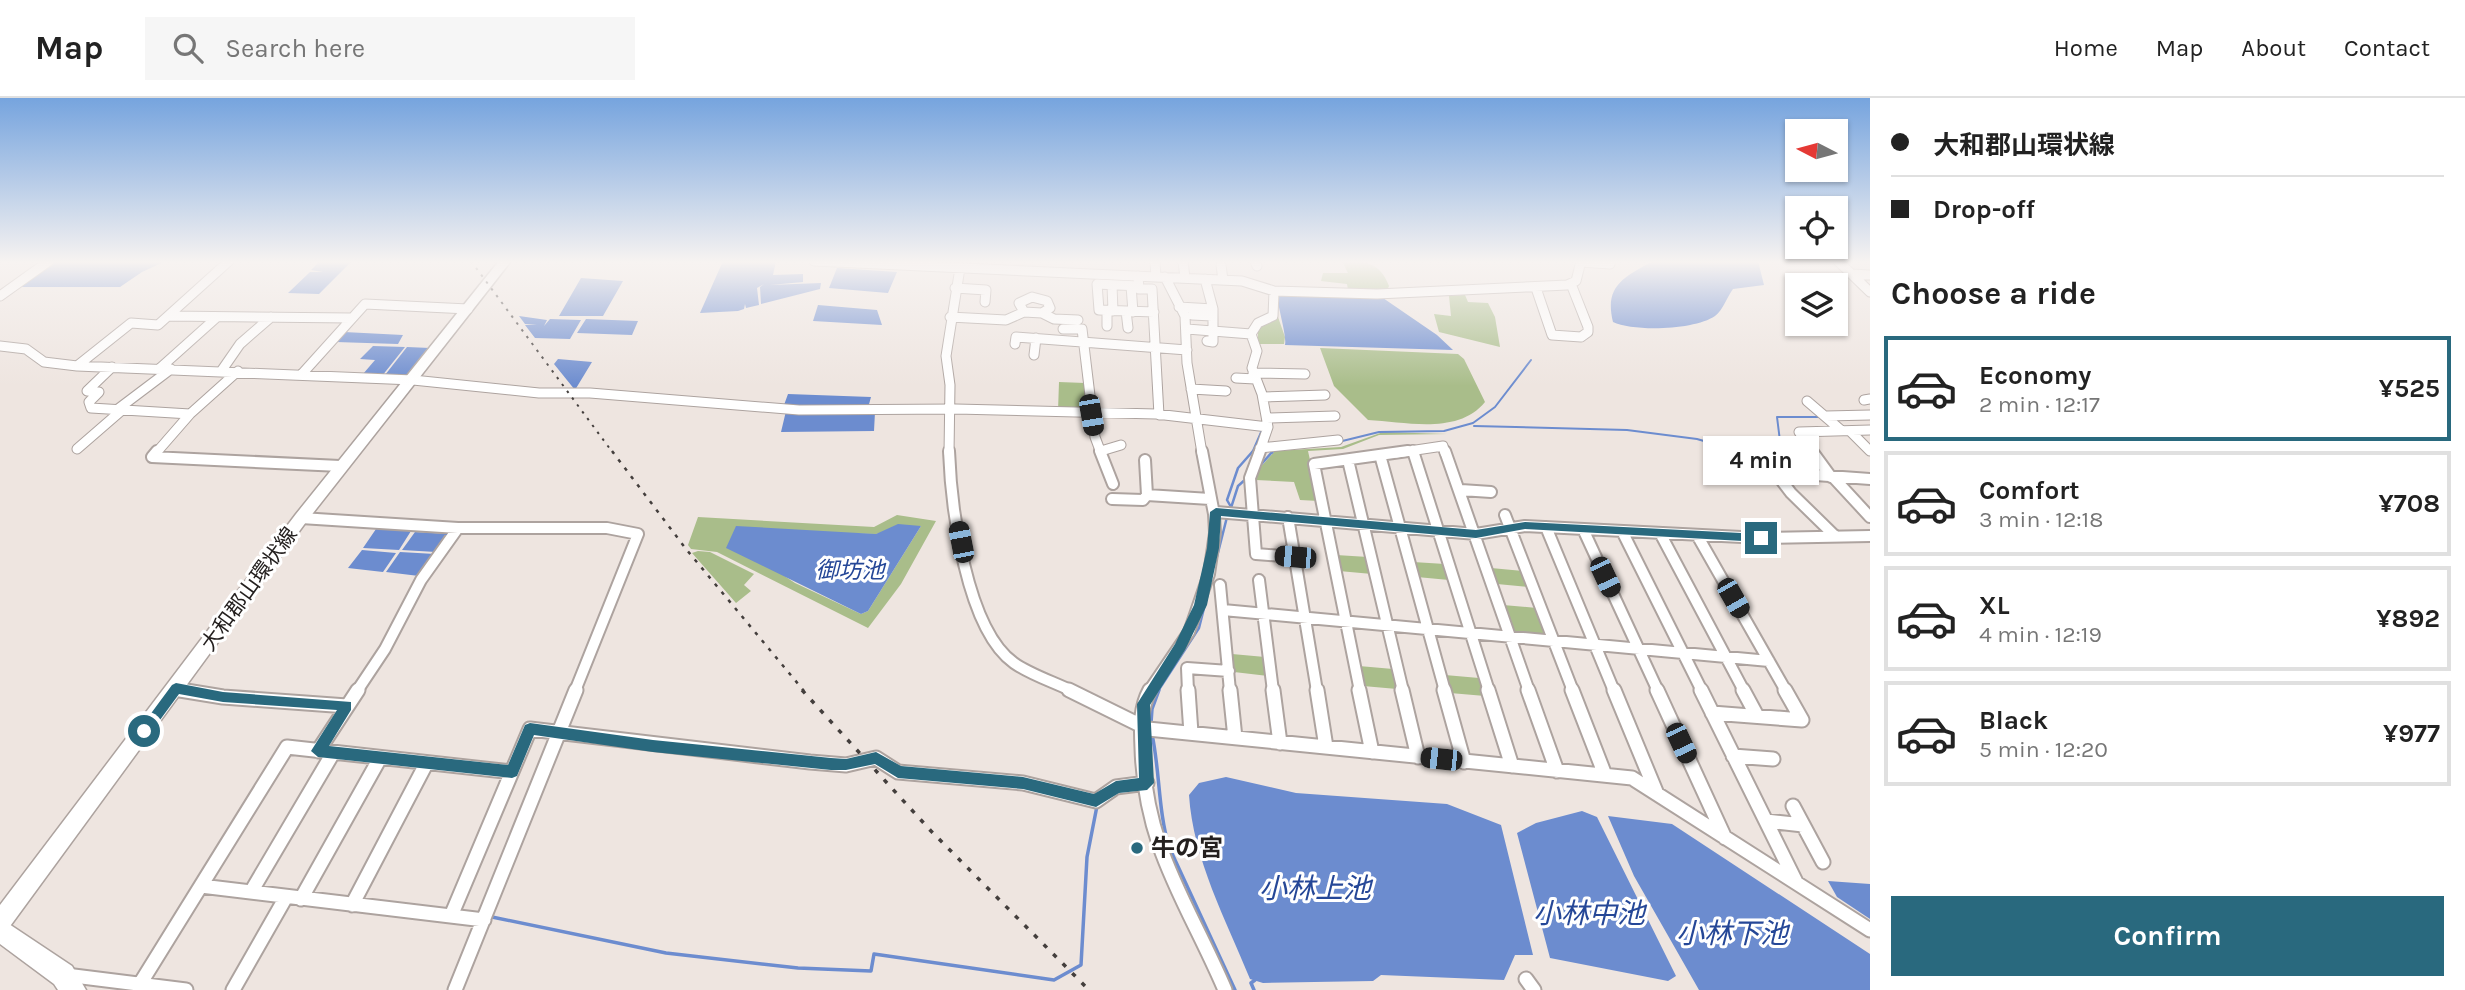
<!DOCTYPE html>
<html lang="en">
<head>
<meta charset="utf-8">
<style>
  :root { --surface:#fff; --page:#f6f6f6; --text:#222; --muted:#767676; --line:#e0e0e0; --accent:#29697e }
  body { margin:0; font-family:Karla,"Noto Sans JP",sans-serif; background:var(--page); color:var(--text); height:100vh; display:flex; flex-direction:column; font-size:26px; white-space:nowrap }
  * { box-sizing:border-box; margin:0 }
  p { font-size:23px; color:var(--muted) }
  .icon { flex:none; width:38px; height:38px; fill:none; stroke:currentColor; stroke-width:2; stroke-linecap:round; stroke-linejoin:round }
  .map { position:relative; flex:1; overflow:hidden }
  .drawer { display:flex; flex-direction:column; background:var(--surface); width:595px }
  .drawer>* { flex:none }
  .guide { display:grid; align-content:center; height:154px; padding:0 21px; background:var(--surface) }
  .needle { width:46px; rotate:276deg }
  .buttons { position:absolute; left:1785px; top:21px; display:grid; gap:14px }
  .buttons a { display:grid; place-items:center; width:63px; height:63px; border-radius:0px; background:var(--surface); box-shadow:0 2px 5px #0004; font-size:35px }
  .end { position:absolute; width:32px; height:32px; margin:-16px; border:9px solid #29697e; background:#fff; box-shadow:0 0 0 4px #fff }
  .from { border-radius:50% }
  .bubble { position:absolute; height:49px; border-radius:0px; background:var(--surface); box-shadow:0 2px 5px #0004; font-size:23px; font-weight:700; line-height:49px; text-align:center }
  .car { position:absolute; width:21px; height:42px; margin:-21px -10px; border-radius:9px; box-shadow:0 0 5px 2px #0007; background:linear-gradient(#222 24%,#8ab4d8 0 40%,#222 0 76%,#8ab4d8 0 86%,#222 0) }
  .guide b { display:flex; align-items:center; gap:24px; height:66px; font-size:26px }
  .guide b+b { border-top:2px solid var(--line) }
  .guide i { width:18px; height:18px; background:var(--text) }
  ul { padding:0; list-style:none }
  li { display:flex; align-items:center; gap:21px; height:105px; margin:0 14px 10px; padding:0 7px; border:4px solid var(--line); border-radius:0px }
  li div { flex:1 }
  li b { display:block; font-size:26px }
  li em { font-style:normal; font-weight:700 }
  li.current { border-color:var(--accent) }
  li>.icon { width:63px; height:63px; stroke-width:1.5 }
  h2 { padding:0 21px; font-size:32px; line-height:84px }
  .cta { display:flex; gap:14px; margin-top:auto; padding:14px 21px }
  .cta a { flex:1; height:80px; border-radius:0px; background:var(--accent); color:#fff; font-size:28px; font-weight:700; line-height:80px; text-align:center }
  header { display:flex; align-items:center; gap:42px; box-sizing:border-box; height:98px; padding:0 35px; background:var(--surface); border-bottom:2px solid var(--line) }
  header strong { font-size:33px }
  nav { display:flex; gap:38px; margin-inline-start:auto; font-size:24px }
  .search { width:490px; height:63px; background:var(--page); display:flex; align-items:center; gap:18px; box-sizing:border-box; padding:0 24px; border-radius:0px; color:var(--muted); font-size:26px }
  main { display:flex; flex:1; min-height:0 }
  .map>svg:first-child { display:block }
</style>
</head>
<body>
<header>
<strong>Map</strong>
<div class="search"><svg class="icon" aria-label="search" viewBox="0 0 24 24"><circle cx="10" cy="10" r="6"/><path d="M15 15l6 6"/></svg>Search here</div>
<nav><a>Home</a><a>Map</a><a>About</a><a>Contact</a></nav>
</header>
<main>
<div class="map">
<svg width="1870" height="892" viewBox="0 0 1870 892">
  <rect width="100%" height="100%" fill="#eee5e0"/>
  <!-- green -->
  <path fill="#a9bd8a" fill-rule="evenodd" d="M1342,163C1365,163 1380,164 1389,188L1386,195L1348,192L1347,186L1321,183L1323,175H1348Z
    M1465,197L1468,204L1488,205L1495,219L1500,249L1439,234L1434,216L1451,218L1449,198Z
    M1278,219L1285,239L1284,246H1258V230Z
    M1320,250L1458,256L1464,261L1485,304C1458,337 1407,324 1368,322L1334,288Z
    M1059,284L1085,285L1087,313H1058Z
    M1383,334L1447,336L1379,337L1343,351L1308,353L1319,403L1300,402L1294,384L1256,382L1257,373L1275,353L1341,349Z
    M897,417L936,423L901,486L868,530L717,454L691,451L688,447L698,419L874,429ZM921,428L868,513L861,516L795,485L777,473L826,435L876,436Z
    M698,453L710,454L754,476L744,487L751,493L736,505L692,455Z
    M1336,457L1368,459L1372,476L1339,473Z
    M1413,464L1445,466L1449,482L1417,479Z
    M1491,470L1523,473L1529,489L1497,486Z
    M1503,507L1537,510L1547,536L1513,533Z
    M1232,556L1265,559L1268,578L1234,574Z
    M1359,568L1393,571L1397,591L1363,588Z
    M1445,577L1479,580L1485,598L1450,595Z"/>
  <!-- water -->
  <path fill="#6c8ccf" d="M56,163H166L142,174L120,189H19Z
    M320,163H352L319,196L288,195L310,174H323L311,172Z
    M723,163H776L773,177L803,176V184L770,187L821,185L820,191L761,206L760,189L764,186L757,190L759,207L746,210L745,206L744,211L738,213L700,215Z
    M1653,163H1758L1764,187L1733,191C1727,199 1723,212 1715,218C1695,232 1634,234 1613,224C1604,188 1624,179 1653,163Z
    M837,170L897,174L888,195L829,190Z
    M581,180L623,183L603,218H559Z
    M1277,196H1348L1383,200L1437,237L1453,252L1285,247C1287,238 1278,210 1277,196Z
    M818,207L877,212L882,227L813,223Z
    M519,218L547,222L544,228L550,221L581,222L570,241L535,240L525,227H537L525,226Z
    M586,221L638,223L632,237L577,235Z
    M344,234L403,237L398,246L336,244Z
    M373,248L405,249L382,278L363,276L375,262L360,261Z
    M407,249L430,250L408,278L385,277Z
    M558,261L592,264L575,292L554,266Z
    M788,296L871,299L868,310H805L784,307Z
    M786,313L875,314L874,333L781,334Z
    M898,426L921,428L868,513L861,516L726,450L736,428L876,436Z
    M376,431L411,433L399,452L363,450Z
    M415,434L449,436L436,454L402,452Z
    M362,452L396,455L383,474L348,470Z
    M400,454L435,456L419,478L386,474Z
    M1226,679L1296,695L1447,706L1501,727L1533,857H1515L1504,882L1381,877L1373,883L1263,885L1250,881C1226,822 1193,761 1189,697L1199,685Z
    M1582,713L1597,719L1676,878L1668,883L1550,860L1517,735L1536,725Z
    M1608,718L1672,726L1870,856V892H1699L1634,778Z
    M1828,783L1870,786V821L1837,799Z"/>
  <g fill="none" stroke-linecap="round" stroke-linejoin="round">
    <!-- stream-far2 -->
    <path stroke="#6c8ccf" stroke-width="2" d="M1474,328L1627,332L1697,341L1745,355
      M1322,348L1379,334L1444,333L1473,325L1495,309L1531,262
      M1252,355L1262,332
      M1272,355L1274,352
      M1770,355L1780,343L1777,319H1821"/>
    <!-- stream-far1 -->
    <path stroke="#6c8ccf" stroke-width="2.5" d="M1740,353L1775,371
      M1766,364L1772,353
      M1257,371L1273,353
      M1231,409L1227,402L1238,370L1253,353
      M1230,413L1238,388L1247,380
      M1158,593L1199,530L1227,419"/>
    <!-- stream -->
    <path stroke="#6c8ccf" stroke-width="3.5" d="M1151,625L1152,611L1159,592
      M1152,636C1160,674 1158,712 1169,749L1235,892
      M492,819L666,855L798,870L871,873L874,856L1054,882L1081,867L1087,759L1097,708
      M1254,892L1251,885L1255,882"/>
    <defs>
      <path id="minor-far2" d="M814,163L1242,183L1274,193L1377,196L1567,187L1576,183L1581,163
        M1155,163L1156,179
        M1183,163L1185,180
        M1255,163L1257,168
        M1838,163L1870,194
        M1581,164L1610,166
        M1221,167L1223,182
        M1852,176L1870,177
        M1138,178L1139,191H1152L1159,317
        M1165,179L1185,218L1187,265L1202,355
        M1205,181L1213,211V244L1207,243
        M1112,187L1113,213
        M1131,188L1133,214
        M1139,188L1097,186L1099,212L1154,214
        M955,190L986,192L985,204
        M1536,190L1552,237L1581,239L1588,234V229L1571,186
        M0,198L49,163
        M1032,199L1047,203L1050,210L1042,215L1024,214L1019,205Z
        M1179,209L1213,211
        M1107,213V228
        M1126,213L1128,230
        M1042,215L1054,221L1078,222
        M1192,217L1212,218
        M169,218L351,220
        M950,219L1006,222L1024,214
        M1063,231H1082L1095,339L1101,355
        M1187,231L1251,236
        M1251,236L1257,253L1252,270L1262,296L1268,329L1259,355
        M1251,236L1258,225L1273,218L1274,193
        M1015,246L1016,239L1187,252
        M0,248L26,251L44,264L77,268L413,282L539,295H590L799,312L956,311L1156,316L1268,329
        M1034,257L1036,240
        M77,268L131,225L158,227L229,163
        M112,269L87,293L99,294L89,304L91,310L190,316L156,355
        M159,271L216,220
        M222,272L240,246L271,219
        M1253,275L1305,276
        M301,277L365,206L468,211
        M1236,280L1255,281
        M1191,291L1226,293
        M1263,299L1325,297
        M1864,302L1870,301
        M1807,303L1842,333
        M118,311L171,271
        M190,316L238,273
        M1826,318L1870,317
        M1267,320L1335,318
        M1850,333L1870,353
        M1260,350L1338,342
        M77,351L122,312
        M1413,352L1414,355
        M1101,353L1121,347
        M949,355L950,287L946,258L960,170
        M1396,355L1443,348L1445,355
        M1814,355L1799,334L1870,332"/>
      <path id="minor-far1" d="M157,353L152,359L340,368
        M949,353C951,408 966,531 1014,565C1031,577 1054,584 1072,593
        M1100,353L1113,386
        M1260,353L1250,380L1256,456L1295,459
        M1413,353L1489,593
        M1445,353L1529,593
        M1812,353L1831,379
        M1380,357L1445,593
        M1145,362L1147,397
        M1348,362L1403,593
        M1775,374L1870,381
        M1775,374L1791,395L1836,439
        M1833,379L1870,419
        M1461,392L1491,394
        M1112,401L1143,402L1147,397L1210,401
        M1216,414L1476,436L1525,428L1761,440L1870,438
        M1505,417L1573,593
        M1288,419L1317,593
        M301,420L458,430H607L638,436L575,593
        M1546,429L1614,593
        M1583,431L1658,593
        M1622,433L1702,593
        M1660,435L1744,593
        M1697,437L1786,593
        M1259,482L1273,593
        M1220,487L1230,593
        M1223,512L1769,563
        M176,591L190,593
        M357,593L385,551L421,482L458,430
        M1149,593L1189,534L1209,476L1215,435L1214,416L1202,353
        M1188,593L1187,570L1229,573
        M1360,593L1314,366L1408,353"/>
      <path id="minor" d="M180,592L223,599L347,608
        M1069,592L1148,631L1632,680L1870,832
        M1150,592C1140,610 1141,629 1142,650C1145,751 1188,805 1225,892
        M1188,592L1191,635
        M1230,592L1235,640
        M1273,592L1280,645
        M1317,592L1326,649
        M1359,592L1372,654
        M1402,592L1418,659
        M1444,592L1464,664
        M1488,592L1512,668
        M1528,592L1557,673
        M1572,592L1605,677
        M1614,592L1657,696
        M1657,592L1725,740
        M1701,592L1796,784
        M1743,592L1757,618
        M1785,592L1802,622
        M1712,615L1802,622
        M318,653L358,592
        M1733,658L1773,661
        M1793,708L1823,764
        M1766,723L1803,727
        M201,788L484,822
        M251,794L333,655
        M301,801L380,660
        M352,807L426,666
        M451,818L530,631L810,664L846,667L876,660L898,674L1023,685L1096,703L1116,689L1147,685
        M66,877L186,892
        M1526,881L1534,892
        M140,886L287,649L512,674
        M233,892L286,799
        M455,892L576,592"/>
      <path id="secondary" d="M499,163H511L306,424L8,831L0,834V807L296,416Z"/>
      <path id="primary" d="M0,820L72,868L86,892H58L54,886L0,846Z"/>
    </defs>
    <!-- minor-far2 casing -->
    <use href="#minor-far2" stroke="#ada39f" stroke-width="11"/>
    <!-- minor-far1 casing -->
    <use href="#minor-far1" stroke="#ada39f" stroke-width="14"/>
    <!-- minor casing -->
    <use href="#minor" stroke="#ada39f" stroke-width="17"/>
    <!-- secondary casing -->
    <use href="#secondary" stroke="#ada39f" stroke-width="3"/>
    <!-- primary casing -->
    <use href="#primary" stroke="#ada39f" stroke-width="3"/>
    <!-- minor-far2 -->
    <use href="#minor-far2" stroke="#fff" stroke-width="9"/>
    <!-- minor-far1 -->
    <use href="#minor-far1" stroke="#fff" stroke-width="10"/>
    <!-- minor -->
    <use href="#minor" stroke="#fff" stroke-width="13"/>
    <!-- secondary -->
    <use href="#secondary" fill="#fff" fill-rule="evenodd"/>
    <!-- primary -->
    <use href="#primary" fill="#fff" fill-rule="evenodd"/>
    <!-- rail-far2 -->
    <path stroke="#433e3c" stroke-width="2" stroke-dasharray="2.5 6" stroke-linecap="butt" d="M471,163L613,355"/>
    <!-- rail-far1 -->
    <path stroke="#433e3c" stroke-width="2.5" stroke-dasharray="3.5 7" stroke-linecap="butt" d="M612,353L686,451L804,593"/>
    <!-- rail -->
    <path stroke="#433e3c" stroke-width="3.5" stroke-dasharray="4.5 9" stroke-linecap="butt" d="M802,592L931,733L1089,892"/>
  </g>
  <!-- sky -->
  <linearGradient id="sky" x2="0" y2="1"><stop stop-color="#76a4de"/><stop offset="0.57" stop-color="#f7f3f1"/><stop offset="1" stop-color="#f7f3f1" stop-opacity="0"/></linearGradient>
  <rect width="1870" height="288" fill="url(#sky)"/>
  <!-- route -->
  <path fill="#29697e" d="M1216,410L1476,432L1525,424L1761,436L1767,440L1761,444L1525,431L1476,440L1221,418L1219,450L1207,507L1185,552L1150,607L1154,685L1147,692L1119,695L1096,709L1023,691L898,680L875,666L846,672H831L653,654L534,637L517,678L512,680L318,659L311,653L337,612L223,604L179,596L149,637L144,639L138,633L172,587L176,585L223,594L351,604V612L329,648L508,667L525,627L530,625L653,642L831,660L846,661L876,654L901,668L1023,679L1094,696L1116,683L1139,680L1137,606L1175,546L1194,507L1207,450L1210,414Z"/>
  <!-- markers -->
  <circle fill="#29697e" stroke="#fff" stroke-width="2.5" cx="1137" cy="750" r="7"/>
  <g text-anchor="middle" stroke-width="6" stroke-linejoin="round" paint-order="stroke">
    <!-- street labels -->
    <g font-size="21" fill="#24201f" stroke="#fff">
      <text transform="translate(249 491) rotate(-54)" y="7">大和郡山環状線</text>
    </g>
    <!-- water labels -->
    <g font-size="23" font-style="italic" fill="#254797" stroke="#fff">
      <text x="850" y="480">御坊池</text>
    </g>
    <!-- near-poi labels -->
    <g font-size="24" font-weight="bold" fill="#24201f" stroke="#fff" text-anchor="start">
      <text x="1151" y="758">牛の宮</text>
    </g>
    <!-- near-water labels -->
    <g font-size="28" font-style="italic" fill="#254797" stroke="#fff">
      <text x="1315" y="800">小林上池</text>
      <text x="1589" y="825">小林中池</text>
      <text x="1732" y="845">小林下池</text>
    </g>
  </g>
</svg>
<div class="buttons">
<a><svg class="needle" viewBox="-14 -14 28 28"><path d="M0-13l5 13h-10z" fill="#e53935"/><path d="M0 13l5-13h-10z" fill="#767676"/></svg></a>
<a><svg class="icon" aria-label="locate" viewBox="0 0 24 24"><circle cx="12" cy="12" r="6"/><path d="M12 2v4M12 18v4M2 12h4M18 12h4"/></svg></a>
<a><svg class="icon" aria-label="layers" viewBox="0 0 24 24"><path d="M12 4l9 5-9 5-9-5zM3 14l9 5 9-5"/></svg></a>
</div>
<i class="end from" style="left:144px;top:633px"></i>
<i class="end" style="left:1761px;top:440px"></i>
<div class="bubble" style="left:1703px;top:338px;width:116px">4 min</div>
<i class="car" style="left:1091px;top:317px;rotate:170deg"></i>
<i class="car" style="left:961px;top:444px;rotate:349deg"></i>
<i class="car" style="left:1295px;top:459px;rotate:275deg"></i>
<i class="car" style="left:1605px;top:479px;rotate:155deg"></i>
<i class="car" style="left:1733px;top:500px;rotate:150deg"></i>
<i class="car" style="left:1681px;top:645px;rotate:155deg"></i>
<i class="car" style="left:1441px;top:661px;rotate:276deg"></i>
</div>
<section class="drawer">
<div class="guide">
<b><i class="from"></i>大和郡山環状線</b>
<b><i></i>Drop-off</b>
</div>
<h2>Choose a ride</h2>
<ul>
<li class="current"><svg class="icon" aria-label="car" viewBox="0 0 24 24"><path d="M5 17H2v-5l4-1 3-4h7l3 4 3 1v5h-3M9 17h6M6 11h13"/><circle cx="7" cy="17" r="2"/><circle cx="17" cy="17" r="2"/></svg><div><b>Economy</b><p>2 min · 12:17</p></div><em>¥525</em></li>
<li><svg class="icon" aria-label="car" viewBox="0 0 24 24"><path d="M5 17H2v-5l4-1 3-4h7l3 4 3 1v5h-3M9 17h6M6 11h13"/><circle cx="7" cy="17" r="2"/><circle cx="17" cy="17" r="2"/></svg><div><b>Comfort</b><p>3 min · 12:18</p></div><em>¥708</em></li>
<li><svg class="icon" aria-label="car" viewBox="0 0 24 24"><path d="M5 17H2v-5l4-1 3-4h7l3 4 3 1v5h-3M9 17h6M6 11h13"/><circle cx="7" cy="17" r="2"/><circle cx="17" cy="17" r="2"/></svg><div><b>XL</b><p>4 min · 12:19</p></div><em>¥892</em></li>
<li><svg class="icon" aria-label="car" viewBox="0 0 24 24"><path d="M5 17H2v-5l4-1 3-4h7l3 4 3 1v5h-3M9 17h6M6 11h13"/><circle cx="7" cy="17" r="2"/><circle cx="17" cy="17" r="2"/></svg><div><b>Black</b><p>5 min · 12:20</p></div><em>¥977</em></li>
</ul>
<div class="cta"><a>Confirm</a></div>
</section>
</main>
</body>
</html>
